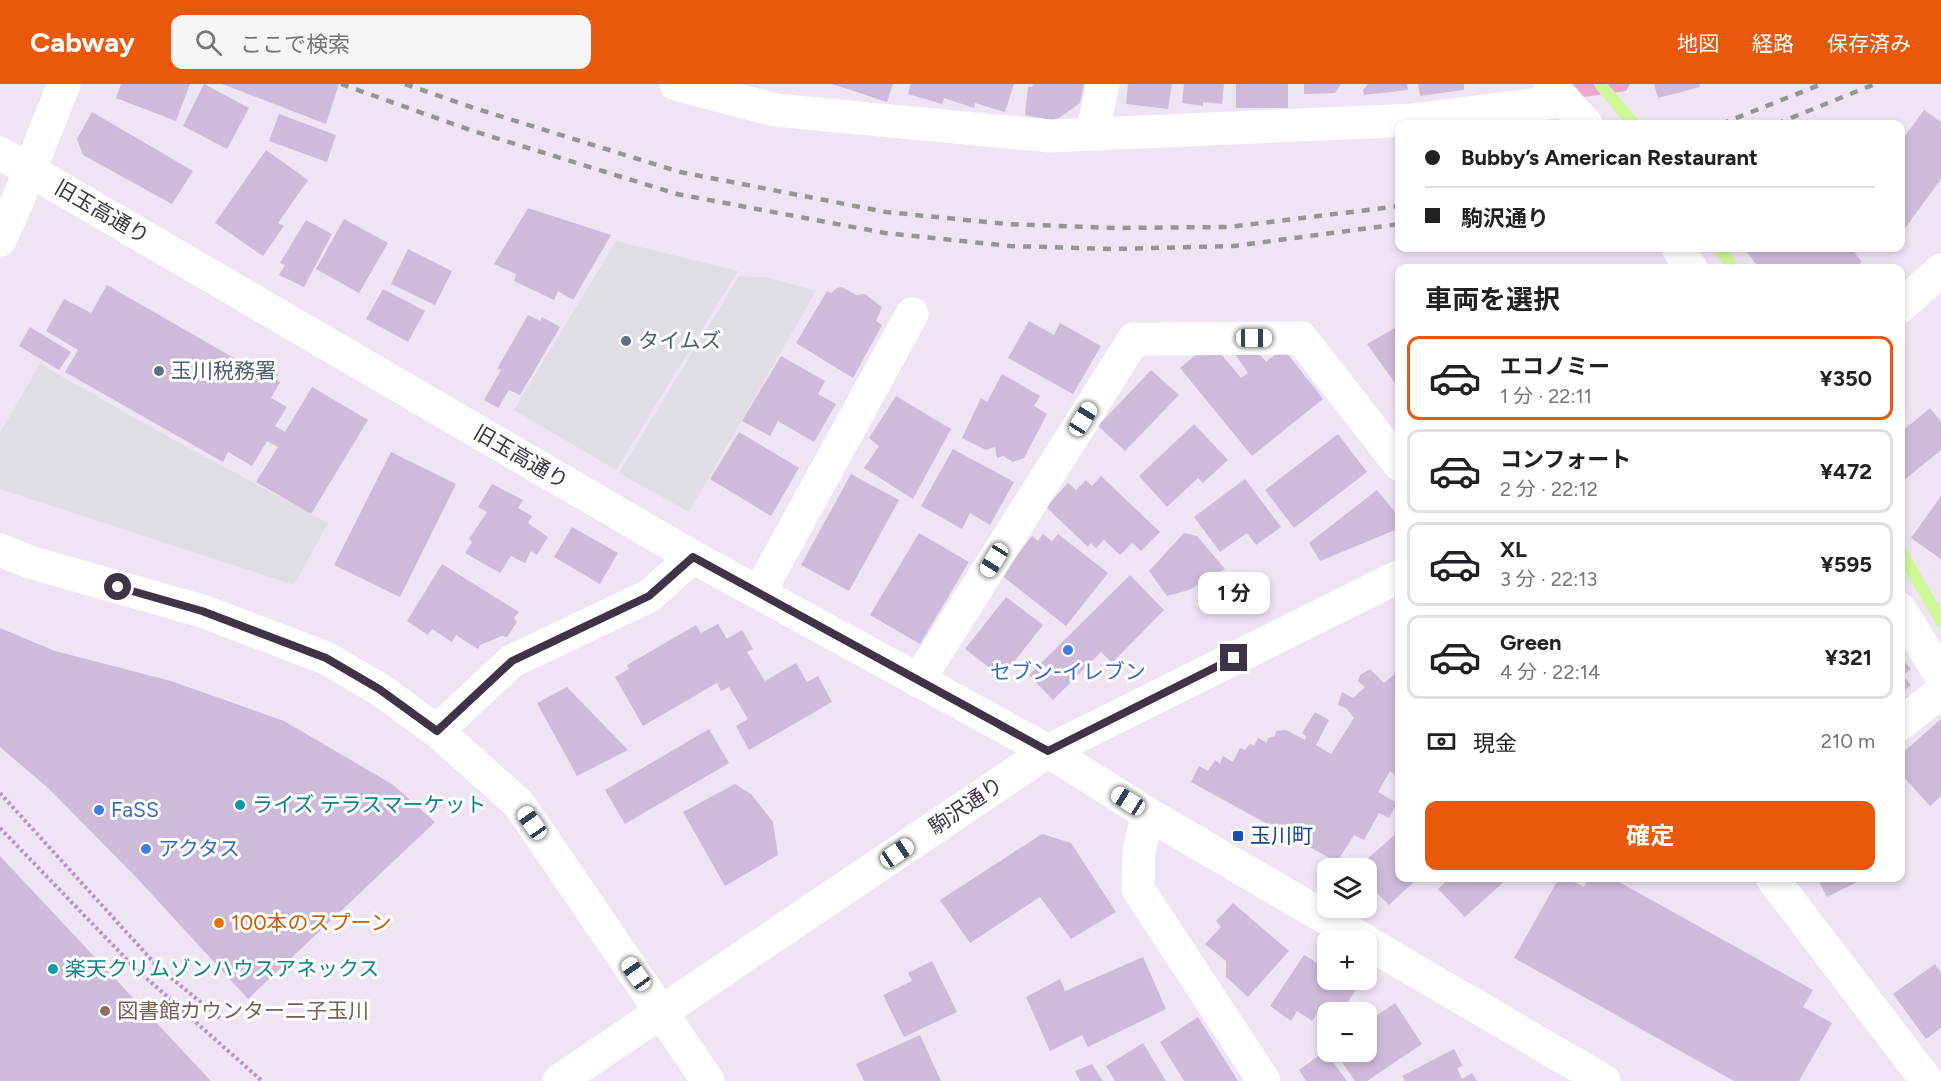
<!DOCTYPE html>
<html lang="ja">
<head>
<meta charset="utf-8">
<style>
  :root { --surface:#fff; --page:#f6f6f6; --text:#202124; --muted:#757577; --line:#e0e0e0; --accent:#ea580c }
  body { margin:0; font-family:Figtree,"Noto Sans JP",sans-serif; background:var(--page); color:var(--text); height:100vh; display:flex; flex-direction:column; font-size:22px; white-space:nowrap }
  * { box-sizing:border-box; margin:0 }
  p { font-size:20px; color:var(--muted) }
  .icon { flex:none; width:33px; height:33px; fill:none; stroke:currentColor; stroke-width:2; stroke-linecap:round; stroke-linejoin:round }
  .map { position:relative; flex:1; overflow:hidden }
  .panel { position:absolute; left:1395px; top:180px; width:510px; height:618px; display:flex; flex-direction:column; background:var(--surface); border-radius:12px; box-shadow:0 3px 9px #0003 }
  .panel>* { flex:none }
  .banner { position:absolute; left:1395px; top:36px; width:510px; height:132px; border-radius:12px; box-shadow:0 3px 9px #0003; display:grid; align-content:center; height:132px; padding:0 30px; background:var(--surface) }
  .controls { position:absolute; left:1317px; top:774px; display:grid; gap:12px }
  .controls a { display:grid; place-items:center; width:60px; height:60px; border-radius:12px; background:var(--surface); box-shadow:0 3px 9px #0003; font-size:30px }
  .end { position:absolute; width:27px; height:27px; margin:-14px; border:8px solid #3f3346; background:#fff; box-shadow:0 0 0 3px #fff }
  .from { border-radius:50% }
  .bubble { position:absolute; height:42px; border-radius:12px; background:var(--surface); box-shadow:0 3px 9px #0003; font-size:20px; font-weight:700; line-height:42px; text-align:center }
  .car { position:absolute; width:18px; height:36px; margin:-18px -9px; border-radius:8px; box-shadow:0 0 4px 2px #0007; background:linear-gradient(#fff 24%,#345 0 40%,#fff 0 76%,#345 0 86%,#fff 0) }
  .banner b { display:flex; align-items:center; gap:21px; height:57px; font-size:22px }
  .banner b+b { border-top:2px solid var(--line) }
  .banner i { width:15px; height:15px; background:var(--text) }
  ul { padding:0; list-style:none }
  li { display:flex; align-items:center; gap:18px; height:84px; margin:0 12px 9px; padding:0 18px; border:3px solid var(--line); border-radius:12px }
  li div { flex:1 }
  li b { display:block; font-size:22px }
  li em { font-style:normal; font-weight:700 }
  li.current { border-color:var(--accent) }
  li>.icon { width:54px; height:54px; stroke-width:1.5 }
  h2 { padding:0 30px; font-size:27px; line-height:72px }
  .pay { display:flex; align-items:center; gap:15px; height:66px; padding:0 30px; font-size:22px }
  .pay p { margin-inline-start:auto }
  .cta { display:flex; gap:12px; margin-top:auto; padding:12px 30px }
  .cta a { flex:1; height:69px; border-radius:12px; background:var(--accent); color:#fff; font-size:24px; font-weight:700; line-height:69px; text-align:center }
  header { display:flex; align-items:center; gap:36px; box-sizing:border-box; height:84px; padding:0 30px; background:var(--accent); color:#fff }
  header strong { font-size:28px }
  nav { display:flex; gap:33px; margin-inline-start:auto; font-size:21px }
  .search { width:420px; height:54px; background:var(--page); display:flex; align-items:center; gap:15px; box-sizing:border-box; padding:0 21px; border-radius:12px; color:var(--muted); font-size:22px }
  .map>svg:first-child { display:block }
</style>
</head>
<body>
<header>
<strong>Cabway</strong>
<div class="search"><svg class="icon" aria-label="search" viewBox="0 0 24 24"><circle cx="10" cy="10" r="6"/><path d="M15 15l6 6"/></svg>ここで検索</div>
<nav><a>地図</a><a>経路</a><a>保存済み</a></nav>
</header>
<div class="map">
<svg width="1941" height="997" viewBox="0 0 1941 997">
  <rect width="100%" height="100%" fill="#efe4f4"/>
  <!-- green -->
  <path fill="#eda7cc" d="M1563,0H1630L1626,7L1577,14Z"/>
  <!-- parking -->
  <path fill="#e1dde4" d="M616,157L738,187L616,386L514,326Z
    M739,192L766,193L816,207L689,428L619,389Z
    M40,280L174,356L328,439L294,501L0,405V349Z"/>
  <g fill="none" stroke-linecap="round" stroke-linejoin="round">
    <!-- stream -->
    <path stroke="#cef898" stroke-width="12" d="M1600,0L1634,40
      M1720,164L1733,184
      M1900,466L1941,537"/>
  </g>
  <!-- building -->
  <path fill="#cebbda" d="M121,0H190L176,37L116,14Z
    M204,0L249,24L227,65L183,42Z
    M222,0H339L326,40Z
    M832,0H893L887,18Z
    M911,0H1014L1005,28L975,19L974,24L944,14L942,20L908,10Z
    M1033,0H1084L1080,19L1055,37L1025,31L1028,3H1032Z
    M1128,0H1172L1168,25L1126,20Z
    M1184,0H1224L1222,20L1203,18V22L1182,19Z
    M1236,0H1288V24H1236Z
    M1304,0H1341L1335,9L1304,10Z
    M1368,0H1407L1408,6L1364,11L1363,6Z
    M1418,0H1464V6L1420,12Z
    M1654,0H1699L1700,3L1658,14Z
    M1924,26L1941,38V95L1900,151V59Z
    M92,28L193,87L172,120L83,71L77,55Z
    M279,30L336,51L327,78L269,57Z
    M266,66L308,96L278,139L284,142L263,172L215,139Z
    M528,124L611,151L573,216L558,207L554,216L514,197L516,190L494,180Z
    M344,135L388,159L359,209L316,185Z
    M306,136L332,150L304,203L279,191L285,181L280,179Z
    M1744,164H1851L1862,178L1854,184H1759Z
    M408,165L452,187L435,221L391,200Z
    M107,201L258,288L263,279L279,288L275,295L280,298L271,314L287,323L275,342L285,348L312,303L368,336L311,430L256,398L278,363L267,357L252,382L228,368L223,378L65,288L78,266L46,247L64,215L91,229Z
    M842,203L856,211L865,210L882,223L876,237L882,241L853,294L796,259L827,207L831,209L837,204Z
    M383,205L425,227L408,258L366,235Z
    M528,231L540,237L542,233L560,243L520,311L509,306L498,324L484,316L501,286L497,285Z
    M1029,237L1054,251L1060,239L1101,262L1073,310L1008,274Z
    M1400,241V306L1367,260Z
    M30,243L71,268L59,286L19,262Z
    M1211,258L1241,294L1248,289L1235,270L1251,259L1266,278L1283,264L1323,315L1252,372L1180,284Z
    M781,272L825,297L818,310L836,320L814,358L778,337L770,352L742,337Z
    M1151,286L1179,311L1125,367L1098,342Z
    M1002,290L1040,312L1034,322L1047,330L1024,374L1013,378L1003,372L997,374L995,363L986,366L962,354L981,314L987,318Z
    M896,312L951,345L913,415L864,384L879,362L869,354Z
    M1930,324L1941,338V366L1903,397L1900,394V349Z
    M1194,340L1228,376L1203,399L1198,394L1167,423L1139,392Z
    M739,348L799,384L771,432L710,395Z
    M1338,350L1367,388L1294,444L1265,406Z
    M953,365L1014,398L990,441L970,429L962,445L921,422Z
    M391,368L456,400L400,513L334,481Z
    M851,390L899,416L849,507L801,481Z
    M1101,392L1160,448L1141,467L1132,459L1120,471L1104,456L1096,464L1091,459L1088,463L1046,423L1068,399L1076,406L1086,396L1092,402Z
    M1245,395L1281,443L1256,461L1247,449L1220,468L1194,433Z
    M492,400L523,416L518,424L532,432L528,439L548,453L537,471L531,467L525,479L511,472L500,489L465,469L472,458L469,455L487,428L478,423Z
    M1377,406L1400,434V444L1320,477L1309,459Z
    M1941,412V475L1911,454Z
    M572,443L618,469L600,500L554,473Z
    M919,449L969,478L920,560L870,531Z
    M1184,449L1197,452L1225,485L1189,506L1167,512L1149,487Z
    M1043,450L1052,457L1058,450L1108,489L1066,542L1001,491L1032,452L1038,457Z
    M442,480L519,528L514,534L517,538L507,553L502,552L480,561L478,565L456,551L452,558L432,545L428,551L407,537Z
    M1130,491L1164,526L1112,579L1101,568L1053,616L1029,591Z
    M1006,513L1043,541L1002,593L965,565Z
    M718,540L727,555L742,546L753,565L747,568L765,597L796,579L807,598L818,592L832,618L749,666L736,642L748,635L729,603L721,607L717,599L643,642L615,593L629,585L627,581L696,541L701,549Z
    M0,544L55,567L171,597L284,637L392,700L435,738L248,915L135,792L48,704L0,663Z
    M1900,571L1911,585L1903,591L1911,601L1900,610Z
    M1370,585L1384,599L1400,586V695L1390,687L1378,708L1397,719L1389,734L1379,729L1364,756L1354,751L1337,778L1191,698L1199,682L1208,687L1215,676L1220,680L1223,672L1233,678L1240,664L1245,666L1250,660L1254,662L1258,654L1267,659L1268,654L1275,652L1276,647L1286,646L1305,656L1306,652L1302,649L1315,628L1329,636L1316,661L1331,670L1354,634L1346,624L1338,621L1342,608L1353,614L1365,603L1358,597L1360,591Z
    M567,603L628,666L577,692L537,619Z
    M1941,635V712L1930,722L1900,689V671Z
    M709,645L729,679L625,740L605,706Z
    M735,700L751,710L773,738L778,771L725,802L683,728Z
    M1400,746V794H1418L1389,821L1366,798V784H1357Z
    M1042,750L1071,759L1116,828L1071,855L1040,813L970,859L940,816Z
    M0,772L211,997H0Z
    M1450,794H1508L1465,833L1438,805Z
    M1559,794H1566L1584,803L1589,794H1612L1813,906L1803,923L1832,939L1799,997H1734L1514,874Z
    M1817,794H1865L1827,813Z
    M1233,819L1289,867L1248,913L1226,893V877L1205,860L1221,843L1216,837Z
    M1304,871L1328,885V896H1344L1358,903L1341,928H1328V936L1318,928L1312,937L1297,927L1291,937L1270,922Z
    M1143,873L1166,925L1088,963L1082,951L1050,967L1026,913L1060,895L1065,907Z
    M932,877L957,928L904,953L883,911L912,897L908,889Z
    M1935,880L1941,889V944L1926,955L1893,910Z
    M1395,919L1422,960L1367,997H1355L1335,968H1366V939Z
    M1198,933L1238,997H1184L1160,958Z
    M920,951L941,997H864L856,980Z
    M1143,959L1166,997H1115L1106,982Z
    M1454,965L1463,982L1457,984L1462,995L1472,989L1477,997H1405L1402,992Z
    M1325,967L1347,997H1306L1299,986Z
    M1092,980L1103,997H1080L1075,987Z"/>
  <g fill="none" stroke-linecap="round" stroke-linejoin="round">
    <!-- path -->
    <path stroke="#b495c4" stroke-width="4" stroke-dasharray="3 3" stroke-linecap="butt" d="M0,709L158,883L221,935
      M0,744L136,885L262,997"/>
    <!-- minor -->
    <path stroke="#fff" stroke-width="33" d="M676,0L775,26L1050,52L1413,36L1564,17
      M1550,0L1586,40
      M1092,50L1103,0
      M0,69L693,473L1048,667L1148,730L1364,856
      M0,156L20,111L64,0
      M1678,164L1691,184
      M1900,223L1941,186
      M0,466L33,479L202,527L326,574L379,605L437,647L519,720L708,997
      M759,509L912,230
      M1900,525L1941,592
      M918,597L1134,255L1301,254L1400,381
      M1900,640L1941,608
      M437,647L512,577L649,512L693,473
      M1148,730L1139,766L1138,805L1264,997
      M1772,794L1927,997
      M1366,858L1604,997
      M559,997L1048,667L1400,492"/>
    <!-- rail -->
    <path stroke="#959595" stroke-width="4.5" stroke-dasharray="8 8" stroke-linecap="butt" d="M341,0L470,46L677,110L885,149L1010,162L1113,165L1234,162L1400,140
      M405,0L474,24L680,88L886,128L1007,140L1115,144L1229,143L1400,122
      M1721,40L1822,0
      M1776,40L1875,0"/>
  </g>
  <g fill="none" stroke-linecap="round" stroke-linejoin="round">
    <!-- route -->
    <path stroke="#3f3346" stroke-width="8" d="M118,503L202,527L326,574L379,605L437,647L512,577L649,512L693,473L1048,667L1234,574"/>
  </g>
  <!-- markers -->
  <g fill="#5c6f8a" stroke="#fff" stroke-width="2">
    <circle cx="626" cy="257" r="6"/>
    <circle cx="159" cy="287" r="6"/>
  </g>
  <g fill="#3f7fe0" stroke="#fff" stroke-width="2">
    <circle cx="1068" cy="566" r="6"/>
    <circle cx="99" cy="726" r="6"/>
    <circle cx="146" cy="765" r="6"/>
  </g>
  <g fill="#0f9aa8" stroke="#fff" stroke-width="2">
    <circle cx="240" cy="721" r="6"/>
    <circle cx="53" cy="885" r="6"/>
  </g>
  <rect fill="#1a4fb4" stroke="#fff" stroke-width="2" x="1232" y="746" width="12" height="12" rx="3"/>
  <circle fill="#e8710a" stroke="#fff" stroke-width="2" cx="219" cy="839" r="6"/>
  <circle fill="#8d6e63" stroke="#fff" stroke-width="2" cx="105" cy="927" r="6"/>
  <g text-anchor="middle" stroke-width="6" stroke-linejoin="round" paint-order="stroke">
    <!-- street labels -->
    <g font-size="21" fill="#3f3346" stroke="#fff">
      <text transform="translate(102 128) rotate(30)" y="7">旧玉高通り</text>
      <text transform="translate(521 373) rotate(30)" y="7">旧玉高通り</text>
      <text transform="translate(966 722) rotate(-34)" y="7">駒沢通り</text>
    </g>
    <!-- service labels -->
    <g font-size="21" fill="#4e5e75" stroke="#fff" text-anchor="start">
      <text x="638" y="264">タイムズ</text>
      <text x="171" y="294">玉川税務署</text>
    </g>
    <!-- shop labels -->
    <g font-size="21" fill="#366cbe" stroke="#fff" text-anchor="start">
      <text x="1068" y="595" text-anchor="middle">セブン-イレブン</text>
      <text x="111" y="733">FaSS</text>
      <text x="158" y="772">アクタス</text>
    </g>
    <!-- culture labels -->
    <g font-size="21" fill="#0d838f" stroke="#fff" text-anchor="start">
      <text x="252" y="728">ライズ テラスマーケット</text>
      <text x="65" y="892">楽天クリムゾンハウスアネックス</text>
    </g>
    <!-- transit labels -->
    <g font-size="21" fill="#164399" stroke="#fff" text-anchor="start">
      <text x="1250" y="759">玉川町</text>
    </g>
    <!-- food labels -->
    <g font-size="21" fill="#c56008" stroke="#fff" text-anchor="start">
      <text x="231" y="846">100本のスプーン</text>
    </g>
    <!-- education labels -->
    <g font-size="21" fill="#785e54" stroke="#fff" text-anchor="start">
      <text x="117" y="934">図書館カウンター二子玉川</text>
    </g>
  </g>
</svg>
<div class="controls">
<a><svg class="icon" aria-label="layers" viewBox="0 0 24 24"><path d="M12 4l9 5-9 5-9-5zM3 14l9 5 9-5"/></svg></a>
<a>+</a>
<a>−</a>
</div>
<i class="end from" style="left:118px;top:503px"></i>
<i class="end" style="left:1234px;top:574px"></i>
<div class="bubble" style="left:1198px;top:488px;width:72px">1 分</div>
<i class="car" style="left:1254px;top:254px;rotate:90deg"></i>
<i class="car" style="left:1083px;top:335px;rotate:32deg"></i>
<i class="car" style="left:994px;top:476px;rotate:212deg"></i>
<i class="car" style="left:1128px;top:717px;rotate:302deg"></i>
<i class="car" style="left:532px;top:739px;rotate:325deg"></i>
<i class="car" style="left:897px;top:769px;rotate:56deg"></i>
<i class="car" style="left:636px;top:890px;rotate:325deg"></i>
<div class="banner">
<b><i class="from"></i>Bubby’s American Restaurant</b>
<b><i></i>駒沢通り</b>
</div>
<section class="panel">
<h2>車両を選択</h2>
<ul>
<li class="current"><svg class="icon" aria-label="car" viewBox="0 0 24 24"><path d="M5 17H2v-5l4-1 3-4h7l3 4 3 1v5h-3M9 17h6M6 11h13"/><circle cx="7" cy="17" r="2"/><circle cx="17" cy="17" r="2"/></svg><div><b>エコノミー</b><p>1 分 · 22:11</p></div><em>¥350</em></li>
<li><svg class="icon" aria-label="car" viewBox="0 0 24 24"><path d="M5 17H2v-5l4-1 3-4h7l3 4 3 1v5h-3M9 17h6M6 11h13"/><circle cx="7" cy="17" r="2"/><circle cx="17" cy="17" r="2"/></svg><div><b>コンフォート</b><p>2 分 · 22:12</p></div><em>¥472</em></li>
<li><svg class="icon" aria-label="car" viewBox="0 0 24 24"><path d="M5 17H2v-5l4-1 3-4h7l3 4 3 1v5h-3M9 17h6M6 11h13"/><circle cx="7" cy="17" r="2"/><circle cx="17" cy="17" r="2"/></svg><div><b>XL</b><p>3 分 · 22:13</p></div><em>¥595</em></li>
<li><svg class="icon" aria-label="car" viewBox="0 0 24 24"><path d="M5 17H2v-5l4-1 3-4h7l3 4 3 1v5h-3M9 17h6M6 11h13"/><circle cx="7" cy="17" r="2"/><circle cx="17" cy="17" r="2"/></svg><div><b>Green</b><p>4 分 · 22:14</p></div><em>¥321</em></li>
</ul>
<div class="pay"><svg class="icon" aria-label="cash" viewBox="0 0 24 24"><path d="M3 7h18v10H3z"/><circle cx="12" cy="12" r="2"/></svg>現金<p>210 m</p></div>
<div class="cta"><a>確定</a></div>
</section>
</div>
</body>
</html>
